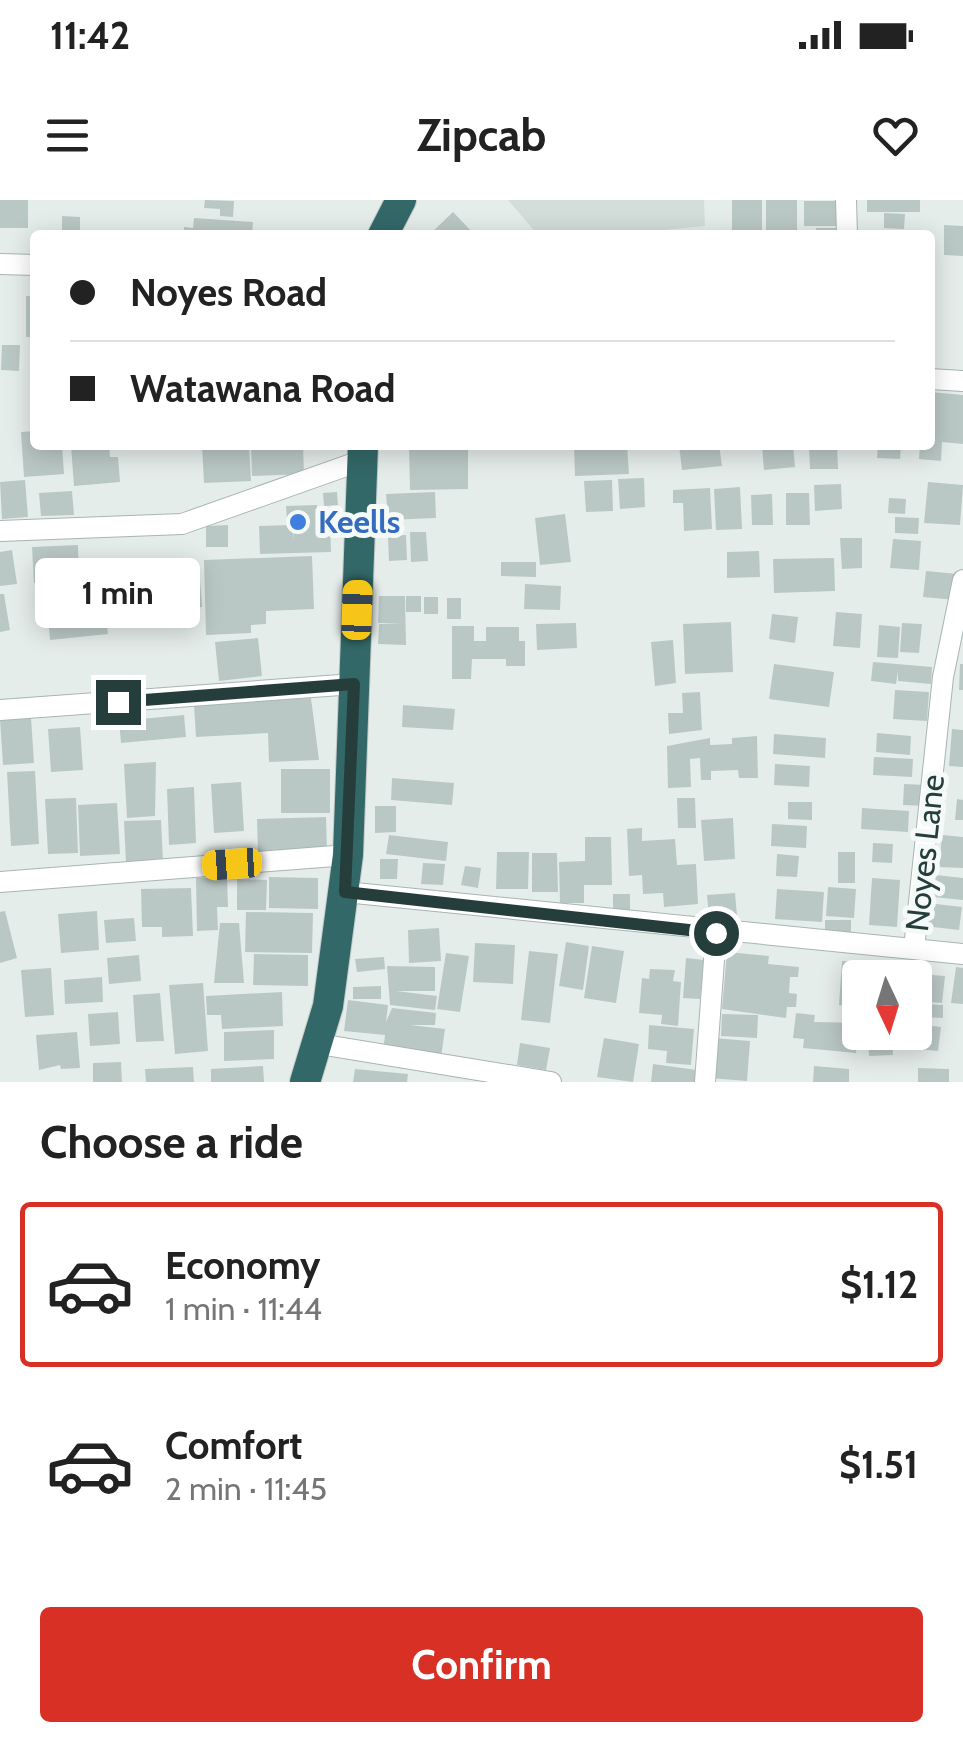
<!DOCTYPE html>
<html lang="en">
<head>
<meta charset="utf-8">
<style>
  :root { --surface:#fff; --page:#f2f2f2; --text:#222; --muted:#767676; --line:#e0e0e0; --accent:#d93025 }
  body { margin:0; font-family:Cabin,sans-serif; background:var(--page); color:var(--text); height:100vh; display:flex; flex-direction:column; font-size:38px; white-space:nowrap }
  * { box-sizing:border-box; margin:0 }
  p { font-size:32px; color:var(--muted) }
  .icon { flex:none; width:55px; height:55px; fill:none; stroke:currentColor; stroke-width:2; stroke-linecap:round; stroke-linejoin:round }
  .map { position:relative; height:882px; overflow:hidden }
  .details { display:flex; flex-direction:column; background:var(--surface); flex:1 }
  .details>* { flex:none }
  .banner { position:absolute; left:30px; top:30px; width:905px; height:220px; border-radius:10px; box-shadow:0 5px 25px #0003; display:grid; align-content:center; height:220px; padding:0 40px; background:var(--surface) }
  .needle { width:65px; rotate:176deg }
  .buttons { position:absolute; left:842px; top:760px; display:grid; gap:20px }
  .buttons a { display:grid; place-items:center; width:90px; height:90px; border-radius:10px; background:var(--surface); box-shadow:0 5px 25px #0003; font-size:50px }
  .end { position:absolute; width:45px; height:45px; margin:-22px; border:12px solid #253e3c; background:#fff; box-shadow:0 0 0 5px #fff }
  .from { border-radius:50% }
  .bubble { position:absolute; height:70px; border-radius:10px; background:var(--surface); box-shadow:0 5px 25px #0003; font-size:32px; font-weight:700; line-height:70px; text-align:center }
  .car { position:absolute; width:30px; height:60px; margin:-30px -15px; border-radius:12px; box-shadow:0 0 8px 2px #0007; background:linear-gradient(#f5c518 24%,#345 0 40%,#f5c518 0 76%,#345 0 86%,#f5c518 0) }
  .banner b { display:flex; align-items:center; gap:35px; height:95px; font-size:38px }
  .banner b+b { border-top:2px solid var(--line) }
  .banner i { width:25px; height:25px; background:var(--text) }
  ul { padding:0; list-style:none }
  li { display:flex; align-items:center; gap:30px; height:165px; margin:0 20px 15px; padding:0 20px; border:5px solid transparent; border-radius:10px }
  li div { flex:1 }
  li b { display:block; font-size:38px }
  li em { font-style:normal; font-weight:700 }
  li.active { border-color:var(--accent) }
  li>.icon { width:90px; height:90px; stroke-width:1.5 }
  h2 { padding:0 40px; font-size:45px; line-height:120px }
  .cta { display:flex; gap:20px; margin-top:auto; padding:20px 40px }
  .cta a { flex:1; height:115px; border-radius:10px; background:var(--accent); color:#fff; font-size:40px; font-weight:700; line-height:115px; text-align:center }
  .status { display:flex; justify-content:space-between; align-items:center; height:70px; padding:0 50px; background:var(--surface); direction:ltr }
  .status svg { height:28px; fill:currentColor }
  header { display:flex; justify-content:space-between; align-items:center; height:130px; padding:0 40px; background:var(--surface); font-size:45px; font-weight:700 }
  .map>svg:first-child { display:block }
</style>
</head>
<body>
<div class="status"><b>11:42</b><svg viewBox="0 0 49 12"><path d="M0 12V9h3v3zM5 12V6h3v6zM10 12V3h3v9zM15 12V0h3v12zM26 1h20v11H26zM47 4h2v5h-2z"/></svg></div>
<header><svg class="icon" aria-label="menu" viewBox="0 0 24 24"><path d="M4 6h16M4 12h16M4 18h16"/></svg>Zipcab<svg class="icon" aria-label="heart" viewBox="0 0 24 24"><path d="M12 20l-8-8c-3-5 5-10 8-4 3-6 11-1 8 4z"/></svg></header>
<div class="map">
<svg width="963" height="882" viewBox="0 0 963 882">
  <rect width="100%" height="100%" fill="#e5edeb"/>
  <!-- built -->
  <path fill="#d3ddda" d="M508,0H704L705,26L613,35H538Z"/>
  <!-- building -->
  <path fill="#bac8c5" d="M0,0H28V28H0Z
    M205,0L234,1L233,17L220,16V9L204,8Z
    M732,0H762V30H732Z
    M766,0H797V35H766Z
    M867,0H920V12H867Z
    M804,1H840V26H804Z
    M453,12L475,35H429Z
    M884,13L905,14L904,29L884,28Z
    M62,16L80,17V35H62Z
    M194,18L253,22L252,35H184V27L193,28Z
    M944,25L963,26V56L944,55Z
    M816,28H840V35H816Z
    M26,96H35V137H26Z
    M2,145H20L19,171L1,170Z
    M930,192L963,195V244L942,242L941,261L919,259L920,245H930Z
    M35,231V245H62L64,274L24,277L21,232Z
    M71,245H109L110,257H118L120,282L74,286Z
    M202,245H249L251,281L204,283Z
    M251,245H303L304,274L252,276Z
    M409,245H468V289L410,290Z
    M574,245H627L629,274L575,276Z
    M679,245H719L722,266L682,270Z
    M762,245H793L795,267L764,270Z
    M809,245H837L838,269H810Z
    M878,245H901L900,259L877,258Z
    M644,278L645,307L620,309L618,279Z
    M25,280L28,317L2,319L0,282Z
    M612,280L613,311L586,312L584,281Z
    M928,282L963,285L960,325L924,323Z
    M841,284L842,309L815,311L814,285Z
    M740,287L742,329L716,330L714,289Z
    M710,288L712,329L684,331L683,303H673V290Z
    M72,291L74,315L41,316L39,293Z
    M337,292L338,305L324,306L323,293Z
    M435,292L436,318L388,320L386,294Z
    M786,293H809L810,325H786Z
    M772,294L773,325H752L751,295Z
    M889,298L906,299L905,314L888,313Z
    M317,305V319H330L331,352L260,354L259,326L292,325L294,340L293,319L287,320L286,306Z
    M565,314L571,362L540,365L535,318Z
    M895,317L919,318L918,334L895,333Z
    M228,325V347H206V326Z
    M410,332H426L428,361L411,362Z
    M406,335L407,360L389,361L388,336Z
    M840,338H862V368L842,369Z
    M893,339L921,341L919,370L890,368Z
    M78,345L79,381L34,383L32,347Z
    M12,350L17,384L0,386V352Z
    M759,351L760,377L727,378V352Z
    M312,356L314,409L266,411V424L251,425V433L206,435L204,360Z
    M834,358L835,391L774,393L773,359Z
    M501,362H536V377L501,376Z
    M926,371L958,374L956,400L923,397Z
    M153,379L157,426L139,427L136,381Z
    M200,380L202,407L174,409V418L159,419L157,382Z
    M525,384L561,386L560,410L524,409Z
    M103,388L108,434L50,440L46,394Z
    M0,394H4L10,430L0,432Z
    M379,396H405L406,445L378,444L379,424L401,423H378Z
    M406,396H421V412H406Z
    M424,397H438V414H424Z
    M447,398H461V419H447Z
    M836,412L862,414L860,448L833,446Z
    M772,414L798,417L795,443L769,439Z
    M731,422L733,472L685,474L683,424Z
    M576,423L577,448L537,450L536,424Z
    M902,423L922,424L919,453L900,452Z
    M879,425L900,427L898,458L877,457Z
    M452,426H474V441H486V427H519V441H525V466H506V459H472L471,479H452Z
    M258,438L262,476L219,481L215,442Z
    M673,440L676,483L655,486L651,442Z
    M873,462L932,467L931,484L898,481V471L896,484L871,481Z
    M774,464L834,472L829,507L769,499Z
    M960,464H963V490H959Z
    M895,490L929,492L927,521L893,519Z
    M700,492L702,530L669,534L668,513H683L682,493Z
    M311,498L319,560L269,562L268,533L196,537L194,505Z
    M403,505L455,509L453,530L402,527Z
    M184,515L186,537L121,543L119,521Z
    M31,517L34,563L3,565L0,519Z
    M80,527L83,570L51,572L48,529Z
    M952,529L963,530V567L949,566Z
    M877,533L911,536L910,555L876,552Z
    M774,534L826,538L825,558L773,554Z
    M757,536L758,578H739L738,570L711,571V580H701L700,558L690,559L691,587L668,588L667,546L710,538V545L732,544V538Z
    M874,557L913,559L912,577L873,575Z
    M156,562L155,616L127,618L124,564Z
    M775,564L810,566L809,587L774,585Z
    M281,569H330V613H281Z
    M35,571L39,644L11,646L7,572Z
    M392,578L454,583L452,605L391,600Z
    M241,582L244,631L214,633L211,584Z
    M904,584L926,585V606L903,605Z
    M194,587L196,643L169,645L167,589Z
    M76,598L78,653L48,654L45,599Z
    M677,598H695L696,628H678Z
    M957,599L963,600V620H955Z
    M788,602H812V620L788,619Z
    M117,603L120,654L80,656L78,605Z
    M375,606H396V632L375,633Z
    M862,608L909,611L908,632L861,629Z
    M326,617L327,653L258,656L257,619Z
    M733,618L735,659L704,661L701,620Z
    M161,620L163,661L126,663L124,621Z
    M772,624L807,626L806,648L771,646Z
    M642,628V641L675,639L677,665L696,664L698,704L664,707L663,693L643,694L642,675L629,676L627,629Z
    M389,635L448,642L446,661L386,654Z
    M942,635L963,637V668L939,667Z
    M585,637H611L612,685H584V703H560L559,662L585,661Z
    M873,643L893,644L892,663L872,662Z
    M497,652H529L528,689H496Z
    M838,652H855V683H838Z
    M532,653H557L558,692H532Z
    M777,654L799,656L797,677L776,676Z
    M380,659H398L397,679H380Z
    M423,663L445,664L443,685L421,684Z
    M465,666L481,668L478,688L461,685Z
    M936,675L963,678V700L933,697Z
    M269,677L318,678V709L269,708Z
    M196,678H227L228,707H217L218,730L197,731Z
    M872,678L900,680L897,727L869,725Z
    M237,679L267,680L266,710H237Z
    M828,687L856,689L854,718L826,716Z
    M191,688L193,736L162,737V727H142L141,689Z
    M777,689L824,692L822,722L775,719Z
    M735,693L737,716L709,718L707,695Z
    M613,694H630V712L613,713Z
    M927,703L962,707L959,730L924,726Z
    M5,711L17,758L0,763V712Z
    M97,711L99,750L61,753L58,714Z
    M246,712L313,713L312,753L245,752Z
    M134,718L136,741L106,743L104,720Z
    M825,720H851V733H825Z
    M220,723H239L244,783H214Z
    M439,728L441,761L409,763L408,730Z
    M566,742L589,746L583,790L559,786Z
    M475,743L515,745L513,784L473,782Z
    M592,746L624,751L616,803L584,798Z
    M529,751L558,754L550,823L521,820Z
    M727,752L769,756L768,764L799,767L798,777H790L789,793L797,794L796,807H787L786,818L722,809Z
    M446,753L469,756L460,812L437,809Z
    M254,754L308,755V786L253,785Z
    M139,755L141,781L109,784L107,758Z
    M384,757L385,769L357,772L355,759Z
    M686,758L704,760L700,799L683,798Z
    M842,761L866,763L865,778H860V807L839,805Z
    M872,765L909,769L907,778H870Z
    M387,766L435,767V791H396L437,796L435,810L390,805Z
    M956,767L963,768V804L951,803Z
    M51,768L54,815L25,817L21,770Z
    M650,769L675,770L673,781L681,782L678,826L661,824L662,815L639,813L642,778L649,779Z
    M918,774L945,776L942,803L916,801Z
    M102,777L103,802L65,804L64,780Z
    M203,783L208,851L175,854L169,785Z
    M381,786V799H353V787Z
    M282,792L283,826L222,829L221,815H207L206,796Z
    M160,793L164,841L136,842L133,795Z
    M348,800L388,805L386,822L392,808L436,813L435,825H410L445,829L441,858L383,852L385,835L344,831Z
    M922,804L943,805V818L921,817Z
    M118,812L120,844L90,846L88,814Z
    M796,813L815,815L814,822L859,823L856,853L803,848L804,839L793,838Z
    M722,814L758,815L757,838L721,836Z
    M915,824L941,827L938,851L908,848Z
    M649,825L694,829L691,865L666,863L667,851L648,849Z
    M274,830V859L224,861V832Z
    M77,832L80,868L61,869L60,865L39,870L36,835Z
    M868,832H892L893,855L869,856Z
    M604,838L639,844L633,882L597,877Z
    M713,838L750,841L747,881L710,878Z
    M520,843L550,848L546,870L517,865Z
    M121,862L122,882H93V863Z
    M653,864L697,870L696,882H651Z
    M263,866L264,882H211V869Z
    M814,866L849,869V882H813Z
    M193,867L194,882H146L145,869Z
    M918,868L949,869V882H918Z
    M355,869L408,874L407,882H353Z"/>
  <g fill="none" stroke-linecap="round" stroke-linejoin="round">
    <defs>
      <path id="minor" d="M846,0L847,35
        M0,64L35,65
        M930,179L963,181
        M0,331L182,324L363,260
        M0,510L354,484
        M0,682L348,655
        M345,692L963,754
        M914,749L943,477L963,380
        M319,844L551,882
        M705,882L716,733"/>
      <path id="highway" d="M383,35L401,0
        M305,882L328,806L348,655L363,245"/>
    </defs>
    <!-- minor casing -->
    <use href="#minor" stroke="#a8b5b3" stroke-width="22"/>
    <!-- highway casing -->
    <use href="#highway" stroke="#c2c9c8" stroke-width="32"/>
    <!-- minor -->
    <use href="#minor" stroke="#fff" stroke-width="20"/>
    <!-- highway -->
    <use href="#highway" stroke="#336868" stroke-width="30"/>
  </g>
  <g fill="none" stroke-linecap="round" stroke-linejoin="round">
    <!-- route -->
    <path stroke="#253e3c" stroke-width="12" d="M118,502L354,484L345,692L716,733"/>
  </g>
  <!-- markers -->
  <circle fill="#3f7fe0" stroke="#f5faf8" stroke-width="4" cx="298" cy="322" r="10"/>
  <g text-anchor="middle" stroke-width="10" stroke-linejoin="round" paint-order="stroke">
    <!-- shop labels -->
    <g font-size="32" font-weight="bold" fill="#366cbe" stroke="#f5faf8" text-anchor="start">
      <text x="318" y="333">Keells</text>
    </g>
    <!-- street labels -->
    <g font-size="32" fill="#253e3c" stroke="#f5faf8">
      <text transform="translate(925 653) rotate(-84)" y="11">Noyes Lane</text>
    </g>
  </g>
</svg>
<div class="buttons">
<a><svg class="needle" viewBox="-14 -14 28 28"><path d="M0-13l5 13h-10z" fill="#e53935"/><path d="M0 13l5-13h-10z" fill="#767676"/></svg></a>
</div>
<i class="end from" style="left:716px;top:733px"></i>
<i class="end" style="left:118px;top:502px"></i>
<div class="bubble" style="left:35px;top:358px;width:165px">1 min</div>
<i class="car" style="left:357px;top:410px;rotate:2deg"></i>
<i class="car" style="left:232px;top:664px;rotate:266deg"></i>
<div class="banner">
<b><i class="from"></i>Noyes Road</b>
<b><i></i>Watawana Road</b>
</div>
</div>
<section class="details">
<h2>Choose a ride</h2>
<ul>
<li class="active"><svg class="icon" aria-label="car" viewBox="0 0 24 24"><path d="M5 17H2v-5l4-1 3-4h7l3 4 3 1v5h-3M9 17h6M6 11h13"/><circle cx="7" cy="17" r="2"/><circle cx="17" cy="17" r="2"/></svg><div><b>Economy</b><p>1 min · 11:44</p></div><em>$1.12</em></li>
<li><svg class="icon" aria-label="car" viewBox="0 0 24 24"><path d="M5 17H2v-5l4-1 3-4h7l3 4 3 1v5h-3M9 17h6M6 11h13"/><circle cx="7" cy="17" r="2"/><circle cx="17" cy="17" r="2"/></svg><div><b>Comfort</b><p>2 min · 11:45</p></div><em>$1.51</em></li>
</ul>
<div class="cta"><a>Confirm</a></div>
</section>
</body>
</html>
